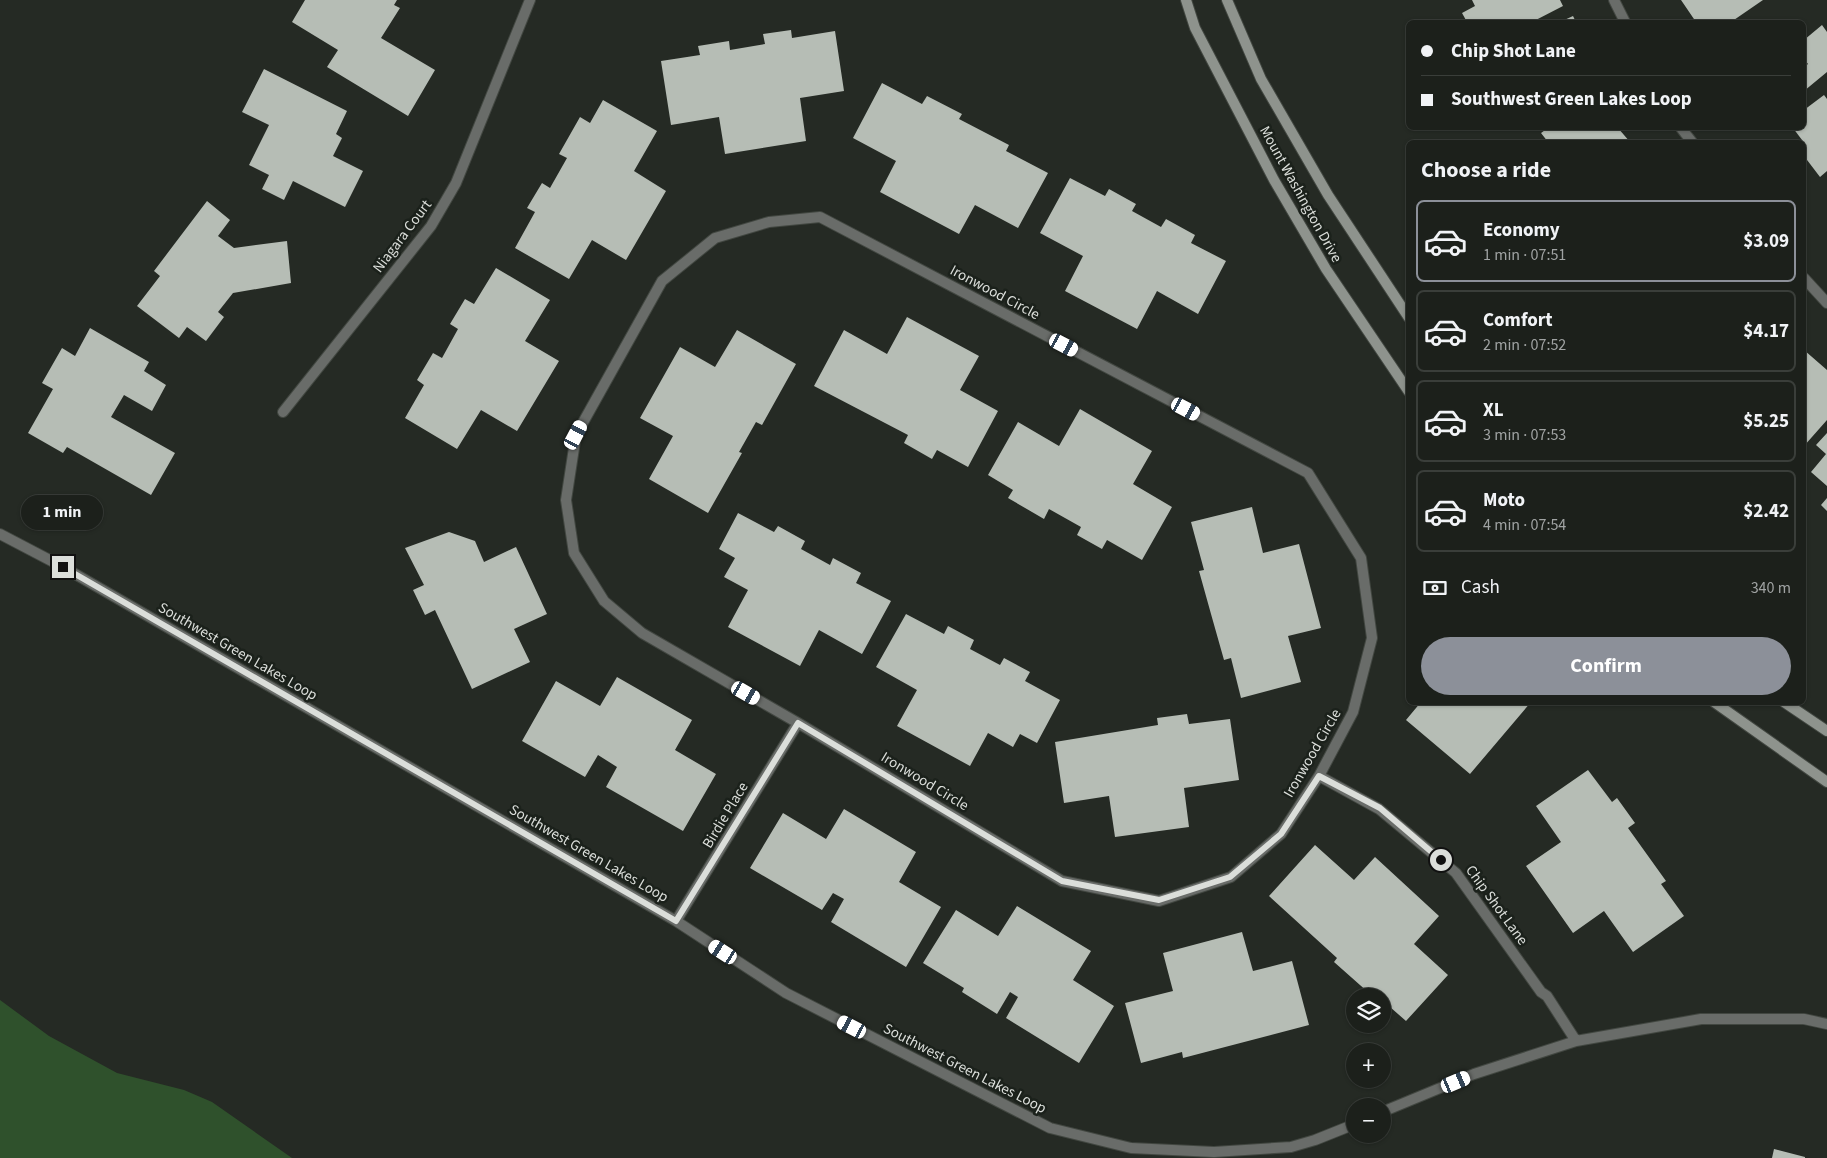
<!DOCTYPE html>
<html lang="en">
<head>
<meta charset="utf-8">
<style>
  :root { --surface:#1c201b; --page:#252824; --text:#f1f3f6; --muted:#a0a3a3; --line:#3a3e3a; --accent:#8c9099 }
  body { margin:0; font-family:"Source Sans 3",sans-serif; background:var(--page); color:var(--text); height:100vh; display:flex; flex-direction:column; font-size:19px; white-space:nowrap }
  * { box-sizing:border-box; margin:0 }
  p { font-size:16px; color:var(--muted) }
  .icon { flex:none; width:28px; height:28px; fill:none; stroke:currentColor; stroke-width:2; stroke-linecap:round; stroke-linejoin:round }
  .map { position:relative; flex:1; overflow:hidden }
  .drawer { position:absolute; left:1406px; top:140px; width:400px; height:565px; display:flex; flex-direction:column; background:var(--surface); border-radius:8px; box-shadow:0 1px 4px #0004,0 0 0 1px var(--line) }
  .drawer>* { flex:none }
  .hud { position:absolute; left:1406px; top:20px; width:400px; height:110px; border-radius:8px; box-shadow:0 1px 4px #0004,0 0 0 1px var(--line); display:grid; align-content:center; height:110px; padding:0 15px; background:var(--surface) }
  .buttons { position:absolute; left:1346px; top:988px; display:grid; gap:10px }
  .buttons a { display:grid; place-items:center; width:45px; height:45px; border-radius:50%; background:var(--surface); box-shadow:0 1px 4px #0004,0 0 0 1px var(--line); font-size:25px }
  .end { position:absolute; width:22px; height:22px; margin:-11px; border:6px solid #dbdeda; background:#111; box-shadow:0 0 0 2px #111 }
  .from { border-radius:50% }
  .bubble { position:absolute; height:35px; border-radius:18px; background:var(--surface); box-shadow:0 1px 4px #0004,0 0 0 1px var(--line); font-size:16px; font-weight:700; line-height:35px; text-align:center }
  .car { position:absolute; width:15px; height:30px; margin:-15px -8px; border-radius:6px; box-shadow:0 0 4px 1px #0007; background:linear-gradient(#fff 24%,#345 0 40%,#fff 0 76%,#345 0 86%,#fff 0) }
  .hud b { display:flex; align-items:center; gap:18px; height:48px; font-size:19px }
  .hud b+b { border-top:1px solid var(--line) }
  .hud i { width:12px; height:12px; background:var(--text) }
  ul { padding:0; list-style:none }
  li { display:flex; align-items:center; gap:15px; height:82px; margin:0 10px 8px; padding:0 5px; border:2px solid var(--line); border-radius:8px }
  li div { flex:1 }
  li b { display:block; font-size:19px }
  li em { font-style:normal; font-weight:700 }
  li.selected { border-color:var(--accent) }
  li>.icon { width:45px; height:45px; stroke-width:1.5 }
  h2 { padding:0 15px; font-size:22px; line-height:60px }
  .pay { display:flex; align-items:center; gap:12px; height:55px; padding:0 15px; font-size:19px }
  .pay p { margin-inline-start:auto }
  .cta { display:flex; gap:10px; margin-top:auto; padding:10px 15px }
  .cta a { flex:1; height:58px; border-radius:30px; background:var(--accent); color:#fff; font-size:20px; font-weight:700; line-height:58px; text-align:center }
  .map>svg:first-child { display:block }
</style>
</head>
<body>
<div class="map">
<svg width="1827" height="1158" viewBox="0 0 1827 1158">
  <rect width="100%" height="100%" fill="#252a24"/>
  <!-- green -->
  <path fill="#2f512c" d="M0,1000L49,1036L117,1073L184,1090L212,1102L292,1158H0Z"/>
  <!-- building -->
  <path fill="#b6bdb5" d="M305,0H397L394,5L400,8L381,38L435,70L408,116L327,67L338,50L292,22Z
    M1472,0H1560L1563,6L1532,22H1467L1462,13L1475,6Z
    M1681,0H1763L1731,22H1696Z
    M1573,16L1576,22H1560Z
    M1822,25L1827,32V72L1804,91V67L1808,64L1804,59V40Z
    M791,30L792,38L835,31L844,91L800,98L806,141L725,154L719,117L671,125L661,61L700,55L698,46L729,41L730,50L765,44L763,34Z
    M264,69L347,111L336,134L342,138L333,156L363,171L345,207L293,181L284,200L262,189L269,175L249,165L269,125L242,112Z
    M882,83L922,104L927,96L962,114L959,119L1009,145L1006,151L1048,173L1018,228L975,205L959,234L880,192L896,161L853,138Z
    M1824,95L1827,99V171L1820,177L1804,156L1805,144L1793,128H1804V110Z
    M603,100L657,131L634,171L666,191L626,260L592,240L569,279L515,248L535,212L527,208L542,183L550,188L567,158L559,154L580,117L590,123Z
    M1548,128H1618L1630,142H1548L1541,133Z
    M1070,178L1105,196L1109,189L1136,204L1132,211L1161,227L1166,219L1195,235L1191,243L1226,261L1198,314L1157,291L1137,329L1065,291L1083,256L1040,233Z
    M207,201L230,220L218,236L234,248L287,241L291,283L233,293L218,312L224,317L206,341L187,327L179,338L137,306L160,276L154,271Z
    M496,268L550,300L525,341L559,361L517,431L481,410L457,449L405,418L424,385L417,380L433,353L442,358L458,329L450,324L465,299L474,304Z
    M907,317L979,356L960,390L998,411L968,467L937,450L932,459L904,443L908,435L814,386L844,330L887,354Z
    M90,328L149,362L144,371L166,385L152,411L124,395L111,417L175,453L151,495L67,447L63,453L28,433L53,389L42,383L62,348L75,356Z
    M737,330L796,364L762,425L756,422L739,452L742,453L708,513L649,479L673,436L640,418L680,347L715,367Z
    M1804,350L1827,370V420L1804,446Z
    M1080,409L1152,451L1133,484L1172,507L1142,560L1107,540L1102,549L1077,535L1081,527L1049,509L1044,519L1008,498L1013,490L988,475L1018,422L1059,446Z
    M1827,433V486L1811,472L1826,454L1816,445Z
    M1827,498V511L1821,505Z
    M1252,507L1263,553L1299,544L1321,628L1288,636L1301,682L1241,698L1231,658L1224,660L1211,614L1199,571L1204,570L1191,522Z
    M738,513L774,532L778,526L805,541L801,549L830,565L833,558L861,573L856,583L891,601L862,654L819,630L800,666L728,627L748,590L724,577L735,558L719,549Z
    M449,532L475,541L484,562L516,547L547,614L514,629L530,662L472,689L435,610L425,615L413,590L424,585L405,548Z
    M906,614L944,634L948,626L974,640L970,649L1000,665L1004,658L1030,672L1025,681L1060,700L1037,743L1020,734L1013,747L988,733L970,766L897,726L917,690L876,667Z
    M617,677L692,720L675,750L716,774L683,831L606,787L617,767L598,755L585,777L522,741L556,681L600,706Z
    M1421,702H1531L1470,774L1406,720Z
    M1187,714L1189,724L1230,719L1239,780L1184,788L1189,827L1115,837L1109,796L1064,803L1055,742L1158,725L1157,718Z
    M1588,770L1612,802L1617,798L1635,823L1628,828L1666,881L1661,884L1684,916L1633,952L1604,911L1573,933L1526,866L1561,842L1536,806Z
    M844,809L916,852L899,882L941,907L906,967L831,922L844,899L833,893L822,910L750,868L783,813L826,839Z
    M1315,845L1354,880L1375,857L1439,916L1414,944L1448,975L1406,1021L1382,1000V996H1378L1371,990L1369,993L1334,962L1337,958L1269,896Z
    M1017,906L1091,951L1073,980L1114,1006L1079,1063L1006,1018L1018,997L1010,992L997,1014L962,992L964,988L923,963L956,910L998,936Z
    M1242,932L1253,971L1292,961L1309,1025L1183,1058L1182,1052L1141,1063L1125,1003L1173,991L1163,953Z
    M1774,1149L1805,1157V1158H1772Z"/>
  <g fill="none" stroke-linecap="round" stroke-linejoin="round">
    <defs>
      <path id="street" d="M1614,0L1625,22
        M1681,128L1692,142
        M820,217L1308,473L1361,558L1372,638L1353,712L1319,776L1281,834L1231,877L1159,901L1062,881L798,723L642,633L604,601L574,553L566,500L576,435L662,281L715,238L769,222Z
        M1804,278L1827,303
        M283,412L431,226L456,183L530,0
        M0,534L63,567L676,921L786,993L1050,1128L1131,1148L1214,1152L1291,1147L1315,1140L1355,1124
        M1319,776L1379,809L1456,873L1541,992L1547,996L1576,1041
        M676,921L798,723
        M1382,1112L1474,1074L1576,1041L1701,1019H1804L1827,1024"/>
      <path id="secondary" d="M1186,0L1195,28L1274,180L1326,269L1409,392
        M1227,0L1261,79L1328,195L1409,318
        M1714,702L1827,782
        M1784,702L1827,731"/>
    </defs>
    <!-- street casing -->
    <use href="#street" stroke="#424741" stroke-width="12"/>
    <!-- secondary casing -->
    <use href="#secondary" stroke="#424741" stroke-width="12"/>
    <!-- street -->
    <use href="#street" stroke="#696c69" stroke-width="10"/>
    <!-- secondary -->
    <use href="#secondary" stroke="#8e938d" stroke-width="10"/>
  </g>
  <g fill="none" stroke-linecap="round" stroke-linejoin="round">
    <!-- route -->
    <path stroke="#dbdeda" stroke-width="6" d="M63,567L676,921L798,723L1062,881L1159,900L1230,877L1281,834L1319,776L1380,808L1441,860"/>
  </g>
  <g text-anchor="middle" stroke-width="5" stroke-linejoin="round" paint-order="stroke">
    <!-- street labels -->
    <g font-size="15" fill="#dbdeda" stroke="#1b211b">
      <text transform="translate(1301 194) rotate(61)" y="5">Mount Washington Drive</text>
      <text transform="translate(402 236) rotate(-53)" y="5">Niagara Court</text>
      <text transform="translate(995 292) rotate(28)" y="5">Ironwood Circle</text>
      <text transform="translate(238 651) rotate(30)" y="5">Southwest Green Lakes Loop</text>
      <text transform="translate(1312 753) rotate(-60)" y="5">Ironwood Circle</text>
      <text transform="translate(925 781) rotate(31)" y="5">Ironwood Circle</text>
      <text transform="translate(725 815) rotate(-59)" y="5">Birdie Place</text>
      <text transform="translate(589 853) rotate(30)" y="5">Southwest Green Lakes Loop</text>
      <text transform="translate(1497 905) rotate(54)" y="5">Chip Shot Lane</text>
      <text transform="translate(965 1068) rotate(27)" y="5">Southwest Green Lakes Loop</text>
    </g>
  </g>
</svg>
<div class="buttons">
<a><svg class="icon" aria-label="layers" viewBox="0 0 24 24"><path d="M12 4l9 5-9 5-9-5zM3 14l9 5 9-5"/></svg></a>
<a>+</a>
<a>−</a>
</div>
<i class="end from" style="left:1441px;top:860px"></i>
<i class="end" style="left:63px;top:567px"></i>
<div class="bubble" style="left:21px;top:495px;width:82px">1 min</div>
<i class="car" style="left:1064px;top:345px;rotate:118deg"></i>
<i class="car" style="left:1186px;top:409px;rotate:118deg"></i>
<i class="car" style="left:576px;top:435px;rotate:28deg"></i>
<i class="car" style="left:746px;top:693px;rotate:120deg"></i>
<i class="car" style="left:723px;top:952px;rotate:303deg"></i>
<i class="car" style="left:852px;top:1027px;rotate:297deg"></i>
<i class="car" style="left:1456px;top:1082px;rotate:67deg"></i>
<div class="hud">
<b><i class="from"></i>Chip Shot Lane</b>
<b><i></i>Southwest Green Lakes Loop</b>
</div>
<section class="drawer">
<h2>Choose a ride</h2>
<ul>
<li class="selected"><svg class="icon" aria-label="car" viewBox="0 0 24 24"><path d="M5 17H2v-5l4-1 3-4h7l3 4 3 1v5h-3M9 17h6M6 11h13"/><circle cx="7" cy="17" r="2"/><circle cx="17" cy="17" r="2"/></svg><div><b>Economy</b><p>1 min · 07:51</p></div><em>$3.09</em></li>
<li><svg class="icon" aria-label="car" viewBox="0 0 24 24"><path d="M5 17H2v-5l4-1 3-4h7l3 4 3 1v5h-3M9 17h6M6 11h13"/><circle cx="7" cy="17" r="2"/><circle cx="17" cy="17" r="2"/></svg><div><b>Comfort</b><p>2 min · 07:52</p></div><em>$4.17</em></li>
<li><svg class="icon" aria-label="car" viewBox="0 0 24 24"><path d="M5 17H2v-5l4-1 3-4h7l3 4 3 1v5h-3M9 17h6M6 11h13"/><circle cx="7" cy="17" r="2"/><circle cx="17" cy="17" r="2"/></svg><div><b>XL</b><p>3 min · 07:53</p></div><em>$5.25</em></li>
<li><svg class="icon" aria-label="car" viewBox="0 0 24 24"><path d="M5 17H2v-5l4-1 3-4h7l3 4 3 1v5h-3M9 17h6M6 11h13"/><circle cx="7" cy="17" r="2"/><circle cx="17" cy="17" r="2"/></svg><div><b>Moto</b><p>4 min · 07:54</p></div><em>$2.42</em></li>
</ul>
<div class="pay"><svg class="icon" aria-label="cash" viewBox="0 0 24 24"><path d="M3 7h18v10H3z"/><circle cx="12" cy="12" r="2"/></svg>Cash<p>340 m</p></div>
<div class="cta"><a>Confirm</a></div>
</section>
</div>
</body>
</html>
